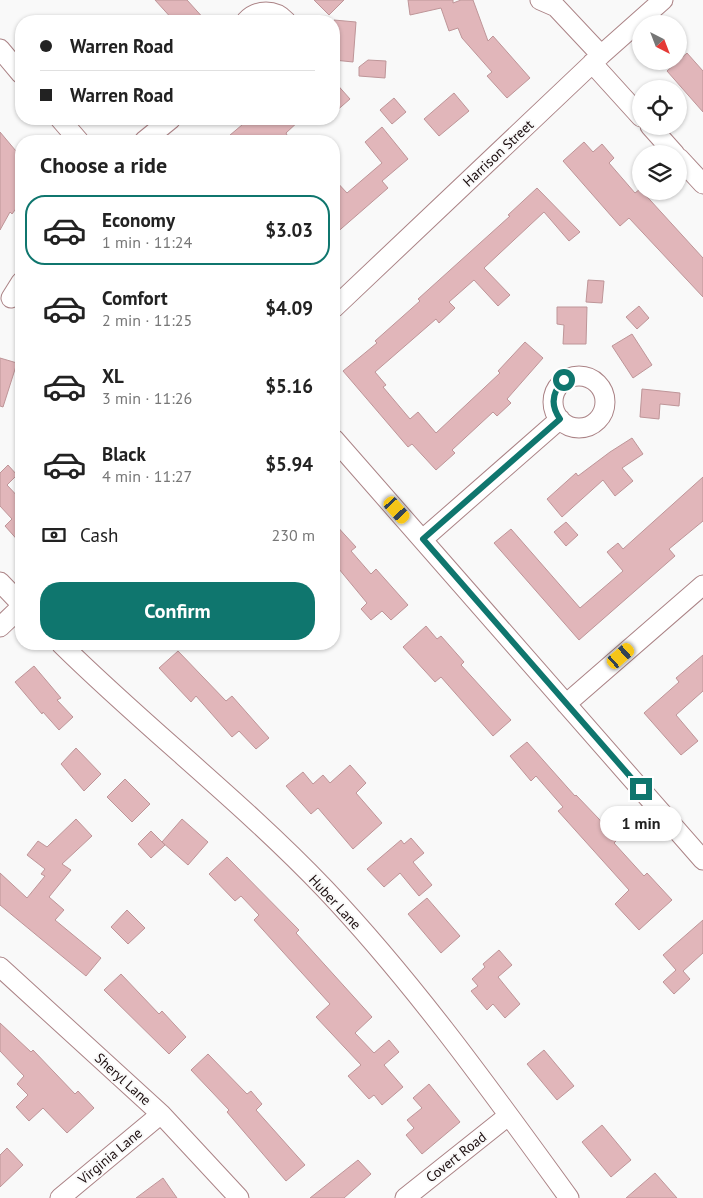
<!DOCTYPE html>
<html lang="en">
<head>
<meta charset="utf-8">
<style>
  :root { --surface:#fff; --page:#f6f6f6; --text:#222; --muted:#767676; --line:#e0e0e0; --accent:#0f766e }
  body { margin:0; font-family:"PT Sans",sans-serif; background:var(--page); color:var(--text); height:100vh; display:flex; flex-direction:column; font-size:19px; white-space:nowrap }
  * { box-sizing:border-box; margin:0 }
  p { font-size:16px; color:var(--muted) }
  .icon { flex:none; width:28px; height:28px; fill:none; stroke:currentColor; stroke-width:2; stroke-linecap:round; stroke-linejoin:round }
  .map { position:relative; flex:1; overflow:hidden }
  .drawer { position:absolute; left:15px; top:135px; width:325px; height:515px; display:flex; flex-direction:column; background:var(--surface); border-radius:20px; box-shadow:0 1px 4px #0004 }
  .drawer>* { flex:none }
  .top-card { position:absolute; left:15px; top:15px; width:325px; height:110px; border-radius:20px; box-shadow:0 1px 4px #0004; display:grid; align-content:center; height:110px; padding:0 25px; background:var(--surface) }
  .needle { width:32px; rotate:138deg }
  .buttons { position:absolute; left:632px; top:15px; display:grid; gap:10px }
  .buttons a { display:grid; place-items:center; width:55px; height:55px; border-radius:50%; background:var(--surface); box-shadow:0 1px 4px #0004; font-size:25px }
  .end { position:absolute; width:22px; height:22px; margin:-11px; border:6px solid #0f766e; background:#fff; box-shadow:0 0 0 2px #fff }
  .from { border-radius:50% }
  .bubble { position:absolute; height:35px; border-radius:18px; background:var(--surface); box-shadow:0 1px 4px #0004; font-size:16px; font-weight:600; line-height:35px; text-align:center }
  .car { position:absolute; width:15px; height:30px; margin:-15px -8px; border-radius:6px; box-shadow:0 0 4px 1px #0007; background:linear-gradient(#f5c518 24%,#345 0 40%,#f5c518 0 76%,#345 0 86%,#f5c518 0) }
  .top-card b { display:flex; align-items:center; gap:18px; height:48px; font-size:19px }
  .top-card b+b { border-top:1px solid var(--line) }
  .top-card i { width:12px; height:12px; background:var(--text) }
  ul { padding:0; list-style:none }
  li { display:flex; align-items:center; gap:15px; height:70px; margin:0 10px 8px; padding:0 15px; border:2px solid transparent; border-radius:20px }
  li div { flex:1 }
  li b { display:block; font-size:19px }
  li em { font-style:normal; font-weight:600 }
  li.active { border-color:var(--accent) }
  li>.icon { width:45px; height:45px; stroke-width:1.5 }
  h2 { padding:0 25px; font-size:22px; line-height:60px }
  .pay { display:flex; align-items:center; gap:12px; height:55px; padding:0 25px; font-size:19px }
  .pay p { margin-inline-start:auto }
  .cta { display:flex; gap:10px; margin-top:auto; padding:10px 25px }
  .cta a { flex:1; height:58px; border-radius:20px; background:var(--accent); color:#fff; font-size:20px; font-weight:600; line-height:58px; text-align:center }
  .map>svg:first-child { display:block }
</style>
</head>
<body>
<div class="map">
<svg width="703" height="1198" viewBox="0 0 703 1198">
  <rect width="100%" height="100%" fill="#f9f9f9"/>
  <!-- building -->
  <path fill="#e1b6ba" stroke="#be9598" d="M155,0H187L206,21H174Z
    M314,0H344L329,15Z
    M408,0H453V3L461,0H473L488,41L493,36L530,78L507,98L487,76L492,72L462,38L458,28L449,31L441,8L410,15Z
    M334,20L356,22L353,62L334,60Z
    M687,53L703,71V112L667,71Z
    M368,60L386,61L385,78L359,76V67Z
    M334,81L350,99L334,113Z
    M454,93L469,111L439,136L424,119Z
    M394,98L406,112L392,124L380,110Z
    M249,119H301L286,133L287,135L280,141H223Z
    M382,127L408,159L382,181L388,188L334,235V179L347,193L382,163L365,142Z
    M0,132L21,157V202L12,214L10,212L0,230Z
    M584,142L593,152L602,144L614,158L609,163L635,193L640,189L703,258V297L629,218L620,226L563,161Z
    M537,188L580,232L569,241L544,212L484,268L510,295L498,306L474,280L449,302L455,308L439,323L436,319L375,372L386,385L383,387L410,419L418,412L436,433L500,373L498,371L525,342L543,358L507,399L511,403L497,416L493,412L452,450L455,453L436,470L412,444L408,447L343,371L377,343L375,341L420,301L418,299L510,216L508,215Z
    M588,280L604,281L602,303L586,302Z
    M639,306L649,318L637,329L626,317Z
    M557,307H587L586,344H563L564,325L557,324Z
    M632,334L652,365L633,378L612,346Z
    M0,358L17,363L3,407L0,406Z
    M642,389L680,393L679,406L660,404L659,419L640,417Z
    M632,438L643,454L622,468L633,481L615,496L603,480L562,517L547,499L576,473L578,476L610,452Z
    M8,465L17,475L7,485L21,500V544L5,526L12,519L0,506V473Z
    M703,477V521L669,549L675,556L579,640L494,543L511,529L580,608L623,571L607,552L618,543L623,549Z
    M566,522L578,535L566,546L554,532Z
    M334,523L356,547L351,551L371,574L376,569L408,605L391,620L382,611L371,620L361,609L367,603L334,563Z
    M426,626L437,639L441,636L464,662L461,665L511,720L493,736L441,677L435,682L403,647Z
    M178,651L226,701L232,696L269,738L256,749L239,731L232,737L196,696L191,702L159,668Z
    M703,655V691L676,715L698,741L681,755L644,713L679,682L676,678Z
    M34,666L61,698L57,700L73,717L59,730L43,712L42,714L15,682Z
    M527,742L575,796L576,795L599,819L617,840L614,843L644,876L647,873L672,900L639,930L615,904L629,890L558,811L563,807L536,776L531,781L510,756Z
    M76,748L101,774L84,791L61,764Z
    M350,765L366,783L356,793L382,823L353,849L318,808L311,814L286,786L303,772L313,784L323,775L330,783Z
    M125,779L150,804L132,822L107,797Z
    M76,819L92,836L62,864L71,870L49,897L64,910L55,920L101,958L86,976L0,905V873L27,898L45,876L41,874L45,869L27,855L38,841L47,847Z
    M182,819L208,842L188,865L162,842Z
    M151,831L165,845L151,858L138,844Z
    M411,838L424,853L413,862L432,885L419,896L400,873L384,887L367,869L401,840L404,844Z
    M227,857L299,930L296,933L372,1017L355,1033L374,1053L389,1040L399,1052L384,1065L403,1087L382,1105L374,1095L369,1099L348,1076L361,1065L316,1017L330,1004L254,920L259,915L241,896L235,901L209,874Z
    M427,898L460,936L441,953L408,914Z
    M127,910L145,928L128,944L111,927Z
    M703,920V953L683,971L690,979L674,994L663,982L676,970L663,955Z
    M499,950L512,965L498,977L520,1004L505,1018L493,1004L487,1010L471,991L478,986L472,979L485,967L483,964Z
    M121,974L159,1014L162,1011L186,1037L169,1054L104,990Z
    M0,1023L31,1052L33,1050L75,1094L78,1091L94,1108L67,1133L43,1108L29,1121L16,1107L28,1095L17,1084L24,1076L0,1051Z
    M544,1050L574,1086L557,1100L527,1064Z
    M208,1054L247,1094L251,1091L262,1104L256,1110L305,1165L286,1181L227,1112L229,1110L191,1070Z
    M429,1084L460,1122L422,1154L406,1135L414,1128L407,1120L422,1108L413,1098Z
    M602,1125L631,1160L611,1177L582,1142Z
    M7,1148L23,1165L0,1187V1155Z
    M358,1160L371,1174L344,1198H310Z
    M655,1173L677,1198H626Z
    M163,1178L177,1198H136Z"/>
  <g fill="none" stroke-linecap="round" stroke-linejoin="round">
    <defs>
      <path id="minor" d="M540,0L556,7L601,55
        M246,21C257,9 275,9 286,21
        M0,49L21,74
        M592,63L641,117
        M60,119L79,141
        M650,126L675,154
        M144,141L171,119
        M679,158L703,184
        M11,298L21,282
        M334,308L601,55L663,0
        M553 402a26 26 0 1 1 52 0a26 26 0 1 1-52 0Z
        M334,439L703,860
        M423,539L560,419
        M0,582L21,604
        M0,627L21,607
        M61,644C146,728 242,802 325,889C415,984 492,1092 569,1198
        M566,704L703,585
        M0,967L161,1114L239,1198
        M60,1198L161,1114
        M405,1198L508,1116"/>
    </defs>
    <!-- minor casing -->
    <use href="#minor" stroke="#ab8386" stroke-width="21"/>
    <!-- minor -->
    <use href="#minor" stroke="#fff" stroke-width="19"/>
  </g>
  <g fill="none" stroke-linecap="round" stroke-linejoin="round">
    <!-- route -->
    <path stroke="#0f766e" stroke-width="6" d="M564,380C552,392 550,405 560,419L423,539L641,789"/>
  </g>
  <g text-anchor="middle" stroke-width="4" stroke-linejoin="round" paint-order="stroke">
    <!-- street labels -->
    <g font-size="14" fill="#1b0d0e" stroke="#f9f9f9">
      <text transform="translate(498 153) rotate(-43)" y="5">Harrison Street</text>
      <text transform="translate(335 902) rotate(47)" y="5">Huber Lane</text>
      <text transform="translate(123 1079) rotate(42)" y="5">Sheryl Lane</text>
      <text transform="translate(110 1156) rotate(-40)" y="5">Virginia Lane</text>
      <text transform="translate(456 1157) rotate(-38)" y="5">Covert Road</text>
    </g>
  </g>
</svg>
<div class="buttons">
<a><svg class="needle" viewBox="-14 -14 28 28"><path d="M0-13l5 13h-10z" fill="#e53935"/><path d="M0 13l5-13h-10z" fill="#767676"/></svg></a>
<a><svg class="icon" aria-label="locate" viewBox="0 0 24 24"><circle cx="12" cy="12" r="6"/><path d="M12 2v4M12 18v4M2 12h4M18 12h4"/></svg></a>
<a><svg class="icon" aria-label="layers" viewBox="0 0 24 24"><path d="M12 4l9 5-9 5-9-5zM3 14l9 5 9-5"/></svg></a>
</div>
<i class="end from" style="left:564px;top:380px"></i>
<i class="end" style="left:641px;top:789px"></i>
<div class="bubble" style="left:600px;top:806px;width:82px">1 min</div>
<i class="car" style="left:397px;top:510px;rotate:138deg"></i>
<i class="car" style="left:621px;top:656px;rotate:49deg"></i>
<div class="top-card">
<b><i class="from"></i>Warren Road</b>
<b><i></i>Warren Road</b>
</div>
<section class="drawer">
<h2>Choose a ride</h2>
<ul>
<li class="active"><svg class="icon" aria-label="car" viewBox="0 0 24 24"><path d="M5 17H2v-5l4-1 3-4h7l3 4 3 1v5h-3M9 17h6M6 11h13"/><circle cx="7" cy="17" r="2"/><circle cx="17" cy="17" r="2"/></svg><div><b>Economy</b><p>1 min · 11:24</p></div><em>$3.03</em></li>
<li><svg class="icon" aria-label="car" viewBox="0 0 24 24"><path d="M5 17H2v-5l4-1 3-4h7l3 4 3 1v5h-3M9 17h6M6 11h13"/><circle cx="7" cy="17" r="2"/><circle cx="17" cy="17" r="2"/></svg><div><b>Comfort</b><p>2 min · 11:25</p></div><em>$4.09</em></li>
<li><svg class="icon" aria-label="car" viewBox="0 0 24 24"><path d="M5 17H2v-5l4-1 3-4h7l3 4 3 1v5h-3M9 17h6M6 11h13"/><circle cx="7" cy="17" r="2"/><circle cx="17" cy="17" r="2"/></svg><div><b>XL</b><p>3 min · 11:26</p></div><em>$5.16</em></li>
<li><svg class="icon" aria-label="car" viewBox="0 0 24 24"><path d="M5 17H2v-5l4-1 3-4h7l3 4 3 1v5h-3M9 17h6M6 11h13"/><circle cx="7" cy="17" r="2"/><circle cx="17" cy="17" r="2"/></svg><div><b>Black</b><p>4 min · 11:27</p></div><em>$5.94</em></li>
</ul>
<div class="pay"><svg class="icon" aria-label="cash" viewBox="0 0 24 24"><path d="M3 7h18v10H3z"/><circle cx="12" cy="12" r="2"/></svg>Cash<p>230 m</p></div>
<div class="cta"><a>Confirm</a></div>
</section>
</div>
</body>
</html>
